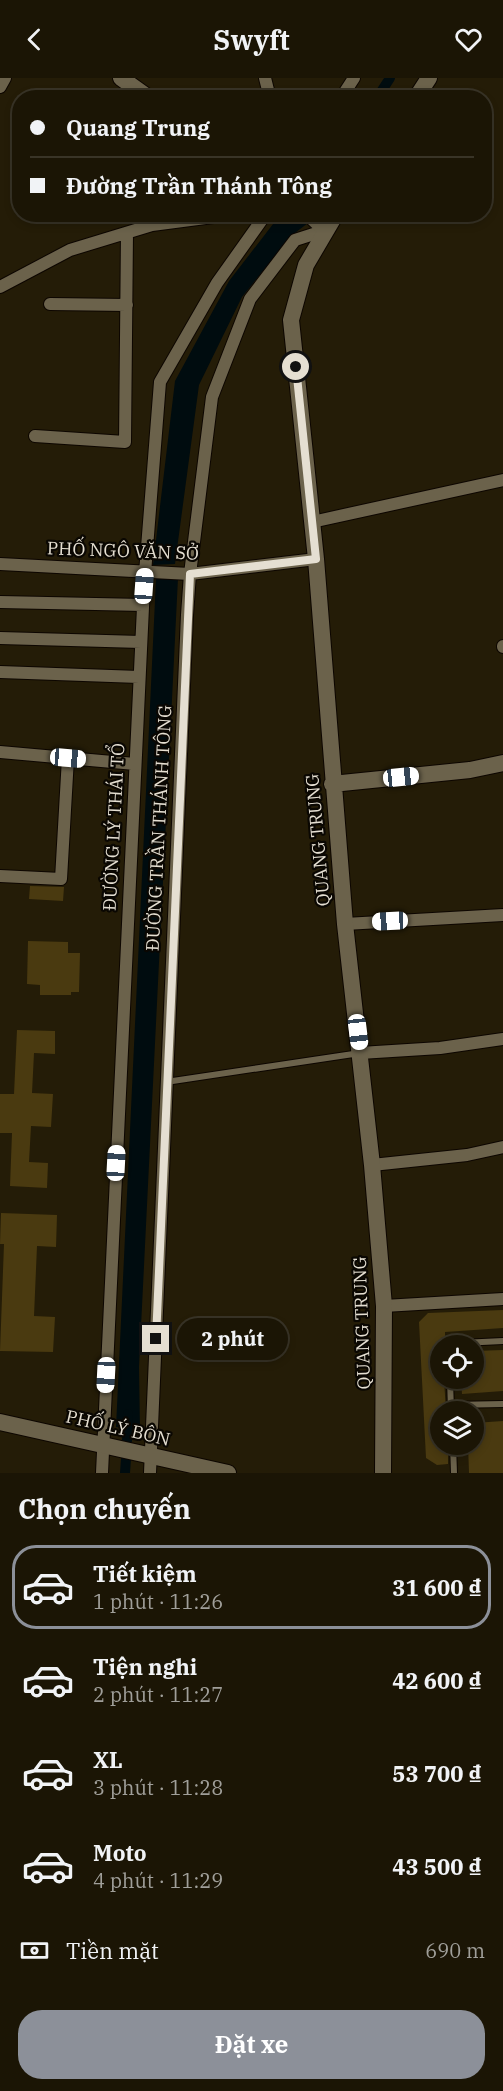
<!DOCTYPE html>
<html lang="vi">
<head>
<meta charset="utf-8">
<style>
  :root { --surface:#1b1505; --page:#282213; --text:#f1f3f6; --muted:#a09f9a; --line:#393427; --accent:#8c9099 }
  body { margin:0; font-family:"IBM Plex Serif",serif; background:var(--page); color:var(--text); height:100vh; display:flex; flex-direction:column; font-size:22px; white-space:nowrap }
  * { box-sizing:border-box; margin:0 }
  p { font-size:20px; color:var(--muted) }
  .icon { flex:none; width:33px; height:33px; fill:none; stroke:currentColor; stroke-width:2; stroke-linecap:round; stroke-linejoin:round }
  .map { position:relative; height:1395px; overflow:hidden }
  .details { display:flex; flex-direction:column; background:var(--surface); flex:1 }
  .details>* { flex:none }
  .hud { position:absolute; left:12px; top:12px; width:480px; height:132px; border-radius:24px; box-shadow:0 3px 9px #0003,0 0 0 2px var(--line); display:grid; align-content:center; height:132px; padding:0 18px; background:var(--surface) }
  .controls { position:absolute; left:430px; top:1257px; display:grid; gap:12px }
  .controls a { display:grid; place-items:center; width:54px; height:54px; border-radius:50%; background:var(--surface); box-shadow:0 3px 9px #0003,0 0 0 2px var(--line); font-size:30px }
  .end { position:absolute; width:27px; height:27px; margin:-14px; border:8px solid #e5dfd2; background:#111; box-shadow:0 0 0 3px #111 }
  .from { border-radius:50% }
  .bubble { position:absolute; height:42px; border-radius:21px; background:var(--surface); box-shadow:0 3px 9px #0003,0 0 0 2px var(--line); font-size:20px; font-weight:700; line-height:42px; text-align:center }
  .car { position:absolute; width:18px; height:36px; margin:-18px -9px; border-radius:8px; box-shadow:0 0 4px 2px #0007; background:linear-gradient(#fff 24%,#345 0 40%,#fff 0 76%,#345 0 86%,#fff 0) }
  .hud b { display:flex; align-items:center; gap:21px; height:57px; font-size:22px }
  .hud b+b { border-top:2px solid var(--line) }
  .hud i { width:15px; height:15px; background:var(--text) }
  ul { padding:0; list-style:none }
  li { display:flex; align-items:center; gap:18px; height:84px; margin:0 12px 9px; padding:0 6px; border:3px solid transparent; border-radius:24px }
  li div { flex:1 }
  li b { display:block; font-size:22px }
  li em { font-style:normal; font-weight:700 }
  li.current { border-color:var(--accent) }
  li>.icon { width:54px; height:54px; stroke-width:1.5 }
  h2 { padding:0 18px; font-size:27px; line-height:72px }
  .pay { display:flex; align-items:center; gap:15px; height:66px; padding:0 18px; font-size:22px }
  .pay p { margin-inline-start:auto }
  .cta { display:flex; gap:12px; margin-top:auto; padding:12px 18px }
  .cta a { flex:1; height:69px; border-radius:24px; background:var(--accent); color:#fff; font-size:24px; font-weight:700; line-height:69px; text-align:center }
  header { display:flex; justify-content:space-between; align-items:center; height:78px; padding:0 18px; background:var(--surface); font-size:27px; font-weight:700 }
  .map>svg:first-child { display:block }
</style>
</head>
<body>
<header><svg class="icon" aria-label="back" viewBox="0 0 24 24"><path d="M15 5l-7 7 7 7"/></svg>Swyft<svg class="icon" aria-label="heart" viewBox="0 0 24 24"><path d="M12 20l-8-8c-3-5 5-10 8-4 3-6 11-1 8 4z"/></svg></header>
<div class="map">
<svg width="503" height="1395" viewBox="0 0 503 1395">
  <rect width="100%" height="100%" fill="#241c07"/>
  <!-- water -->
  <path fill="#000c0f" d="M280,137H298L308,145L291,158L242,219L199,307L175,486L153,487L175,303L229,203Z
    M178,500L139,1289L140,1352L116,1349L156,501Z"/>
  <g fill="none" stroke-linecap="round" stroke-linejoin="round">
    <!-- canal -->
    <path stroke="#000c0f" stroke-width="10" d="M377,20L390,0
      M127,1363L128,1336
      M125,1395L126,1381"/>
  </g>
  <!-- building -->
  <path fill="#4a3a10" d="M30,808L64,809L63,823L29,821Z
    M28,863L68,864V875H80L79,914H71V917H40V907L27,906Z
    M17,952L55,953V976L34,975L32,1015L53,1016L51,1049L31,1048L29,1084L48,1085L47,1110L10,1108L12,1055H0V1016H14Z
    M1,1135L57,1137L56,1169L37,1168L34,1238L55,1239L53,1274L0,1273L4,1166H0Z
    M503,1232V1250L445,1254V1259L441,1260V1300H444L446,1334H441V1366H448V1386L437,1387L426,1380L419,1244L428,1235Z
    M503,1272V1313L462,1316L461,1300H474V1273Z
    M503,1343V1395H469L468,1366H474V1345Z"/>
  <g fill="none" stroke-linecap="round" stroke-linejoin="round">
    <defs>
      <path id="lane" d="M166,1004L360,975
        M457,1268L461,1265L503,1263
        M450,1300L451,1334
        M451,1327L503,1326
        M453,1366L454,1395"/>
      <path id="street" d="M265,0L270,20
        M0,9L5,0
        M341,20L354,0
        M0,209L70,172L152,147L236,136
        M50,226L127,227
        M35,358L125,364L127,155
        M312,444L503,402
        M0,486L190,496L316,481
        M0,524L143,527
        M0,560L141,564
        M503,568V569
        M0,594L139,599
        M0,674L135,686
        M0,798L61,801L68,680
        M345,846L503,837
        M360,975L440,970L503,961
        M372,1087L467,1077L503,1069
        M384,1228L503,1221
        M102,1395L144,508L160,304L217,205L266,136
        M150,1395L187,537L190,496L212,319L250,221L295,162L326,152"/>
      <path id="secondary" d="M121,0L149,20
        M416,20L429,0
        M309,136L326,152
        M336,136L306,187L291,242L316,481L345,846L372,1087L384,1228L383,1395
        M332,706L470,692L503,685
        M0,1344L228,1395"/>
    </defs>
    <!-- lane casing -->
    <use href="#lane" stroke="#0d0600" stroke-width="8"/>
    <!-- street casing -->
    <use href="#street" stroke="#0d0600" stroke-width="14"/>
    <!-- secondary casing -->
    <use href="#secondary" stroke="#0d0600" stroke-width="18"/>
    <!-- lane -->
    <use href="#lane" stroke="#6b624b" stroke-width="6"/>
    <!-- street -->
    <use href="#street" stroke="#6b624b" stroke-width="12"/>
    <!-- secondary -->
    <use href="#secondary" stroke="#6b624b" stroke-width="16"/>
  </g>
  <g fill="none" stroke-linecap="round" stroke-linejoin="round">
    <!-- route -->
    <path stroke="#e5dfd2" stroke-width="8" d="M156,1261L190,496L316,481L296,289"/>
  </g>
  <g text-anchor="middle" stroke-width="4.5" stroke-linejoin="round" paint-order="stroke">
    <!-- street labels -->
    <g font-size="18" fill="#e5dfd2" stroke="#0a0702">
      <text transform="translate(123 473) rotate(2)" y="6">PHỐ NGÔ VĂN SỞ</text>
      <text transform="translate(114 749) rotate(-87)" y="6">ĐƯỜNG LÝ THÁI TỔ</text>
      <text transform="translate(159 750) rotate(-87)" y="6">ĐƯỜNG TRẦN THÁNH TÔNG</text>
      <text transform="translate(318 762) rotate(-95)" y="6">QUANG TRUNG</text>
      <text transform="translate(362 1245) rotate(-92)" y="6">QUANG TRUNG</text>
      <text transform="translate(118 1350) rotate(13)" y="6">PHỐ LÝ BÔN</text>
    </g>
  </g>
</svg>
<div class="controls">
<a><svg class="icon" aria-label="locate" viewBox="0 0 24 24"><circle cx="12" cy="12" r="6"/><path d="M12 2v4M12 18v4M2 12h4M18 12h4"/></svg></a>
<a><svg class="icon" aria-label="layers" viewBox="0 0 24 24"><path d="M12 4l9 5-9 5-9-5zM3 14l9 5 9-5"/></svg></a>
</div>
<i class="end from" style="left:296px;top:289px"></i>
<i class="end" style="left:156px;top:1261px"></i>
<div class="bubble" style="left:177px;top:1240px;width:111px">2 phút</div>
<i class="car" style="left:144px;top:508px;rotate:4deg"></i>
<i class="car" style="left:68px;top:680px;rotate:95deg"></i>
<i class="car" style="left:401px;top:699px;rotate:84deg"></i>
<i class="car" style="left:390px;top:843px;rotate:267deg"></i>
<i class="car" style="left:358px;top:954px;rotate:173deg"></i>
<i class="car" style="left:116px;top:1085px;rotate:3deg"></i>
<i class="car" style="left:106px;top:1297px;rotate:183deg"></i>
<div class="hud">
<b><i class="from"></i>Quang Trung</b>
<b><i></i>Đường Trần Thánh Tông</b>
</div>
</div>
<section class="details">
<h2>Chọn chuyến</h2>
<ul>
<li class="current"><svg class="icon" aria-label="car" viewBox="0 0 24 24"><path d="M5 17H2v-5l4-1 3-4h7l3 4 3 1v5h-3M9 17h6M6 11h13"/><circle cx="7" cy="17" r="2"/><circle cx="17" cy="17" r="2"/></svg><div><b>Tiết kiệm</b><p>1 phút · 11:26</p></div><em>31 600 ₫</em></li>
<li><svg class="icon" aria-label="car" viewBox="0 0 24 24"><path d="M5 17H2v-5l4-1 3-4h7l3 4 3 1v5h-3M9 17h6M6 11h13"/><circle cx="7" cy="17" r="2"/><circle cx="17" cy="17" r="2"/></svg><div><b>Tiện nghi</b><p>2 phút · 11:27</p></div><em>42 600 ₫</em></li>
<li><svg class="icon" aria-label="car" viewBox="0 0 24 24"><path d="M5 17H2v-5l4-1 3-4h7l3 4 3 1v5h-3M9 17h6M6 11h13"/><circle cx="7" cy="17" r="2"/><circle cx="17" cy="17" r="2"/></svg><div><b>XL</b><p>3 phút · 11:28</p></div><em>53 700 ₫</em></li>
<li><svg class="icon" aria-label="car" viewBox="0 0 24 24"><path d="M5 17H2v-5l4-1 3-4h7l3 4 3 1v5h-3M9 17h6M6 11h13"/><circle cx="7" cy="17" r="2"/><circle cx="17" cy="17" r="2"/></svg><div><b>Moto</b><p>4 phút · 11:29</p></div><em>43 500 ₫</em></li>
</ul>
<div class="pay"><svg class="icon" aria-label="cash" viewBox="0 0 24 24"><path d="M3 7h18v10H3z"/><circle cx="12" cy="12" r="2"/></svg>Tiền mặt<p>690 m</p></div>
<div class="cta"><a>Đặt xe</a></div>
</section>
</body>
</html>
